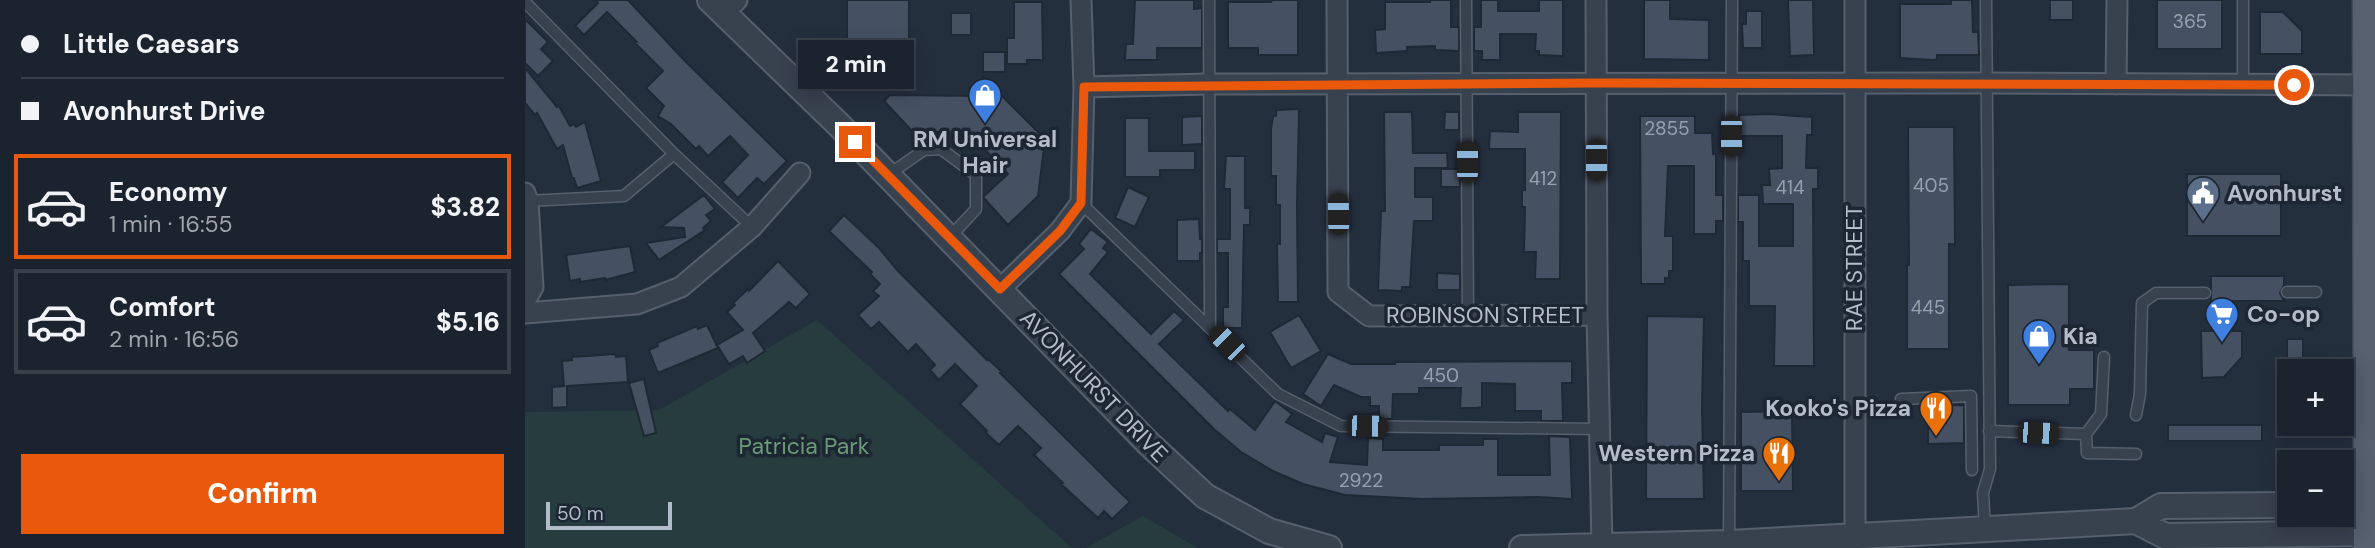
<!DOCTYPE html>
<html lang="en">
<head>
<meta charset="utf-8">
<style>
  :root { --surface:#1b232e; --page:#242b36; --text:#f1f3f6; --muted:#a0a4aa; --line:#39404a; --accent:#ea580c }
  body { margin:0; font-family:"DM Sans",sans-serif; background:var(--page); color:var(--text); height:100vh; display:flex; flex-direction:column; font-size:26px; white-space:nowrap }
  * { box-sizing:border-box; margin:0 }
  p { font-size:23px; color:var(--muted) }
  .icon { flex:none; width:38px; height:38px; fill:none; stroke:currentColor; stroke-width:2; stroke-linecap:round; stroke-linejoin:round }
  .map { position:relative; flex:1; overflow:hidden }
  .drawer { display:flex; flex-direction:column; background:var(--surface); width:525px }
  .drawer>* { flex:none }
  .top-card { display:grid; align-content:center; height:154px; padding:0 21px; background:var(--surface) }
  .controls { position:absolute; left:1752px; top:359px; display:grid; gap:14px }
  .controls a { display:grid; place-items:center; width:77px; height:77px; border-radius:0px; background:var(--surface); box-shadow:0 4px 18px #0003,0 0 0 2px var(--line); font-size:35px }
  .scale { position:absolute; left:21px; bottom:18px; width:126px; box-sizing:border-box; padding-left:7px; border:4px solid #b4bcc9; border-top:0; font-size:19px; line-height:24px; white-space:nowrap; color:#b4bcc9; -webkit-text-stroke:5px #1d2633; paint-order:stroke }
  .end { position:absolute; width:32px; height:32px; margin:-16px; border:9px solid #ea580c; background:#fff; box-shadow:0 0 0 4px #fff }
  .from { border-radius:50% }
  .bubble { position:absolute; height:49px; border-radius:0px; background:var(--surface); box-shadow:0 4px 18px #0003,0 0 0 2px var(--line); font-size:23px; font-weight:800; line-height:49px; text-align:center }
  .car { position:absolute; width:21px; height:42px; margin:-21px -10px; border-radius:9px; box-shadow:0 0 5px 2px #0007; background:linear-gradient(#222 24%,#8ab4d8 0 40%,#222 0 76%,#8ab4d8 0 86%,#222 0) }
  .top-card b { display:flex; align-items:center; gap:24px; height:66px; font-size:26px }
  .top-card b+b { border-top:2px solid var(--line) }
  .top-card i { width:18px; height:18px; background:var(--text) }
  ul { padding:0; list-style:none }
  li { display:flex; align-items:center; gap:21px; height:105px; margin:0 14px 10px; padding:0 7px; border:4px solid var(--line); border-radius:0px }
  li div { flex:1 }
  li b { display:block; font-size:26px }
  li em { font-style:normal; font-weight:800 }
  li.current { border-color:var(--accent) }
  li>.icon { width:63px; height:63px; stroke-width:1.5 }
  .primary-button { display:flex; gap:14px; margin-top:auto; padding:14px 21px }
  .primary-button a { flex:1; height:80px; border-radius:0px; background:var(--accent); color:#fff; font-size:28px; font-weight:800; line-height:80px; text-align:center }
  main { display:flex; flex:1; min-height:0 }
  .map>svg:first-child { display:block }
</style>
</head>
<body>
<main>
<section class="drawer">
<div class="top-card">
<b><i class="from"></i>Little Caesars</b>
<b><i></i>Avonhurst Drive</b>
</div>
<ul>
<li class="current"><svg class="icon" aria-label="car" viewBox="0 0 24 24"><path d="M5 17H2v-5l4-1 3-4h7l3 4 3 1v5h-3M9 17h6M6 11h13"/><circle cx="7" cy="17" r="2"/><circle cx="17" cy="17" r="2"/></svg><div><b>Economy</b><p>1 min · 16:55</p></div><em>$3.82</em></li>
<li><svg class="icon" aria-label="car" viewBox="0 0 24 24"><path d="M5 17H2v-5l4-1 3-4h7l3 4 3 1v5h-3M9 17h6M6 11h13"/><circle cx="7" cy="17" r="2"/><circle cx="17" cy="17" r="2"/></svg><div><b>Comfort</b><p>2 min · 16:56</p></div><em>$5.16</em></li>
</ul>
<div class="primary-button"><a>Confirm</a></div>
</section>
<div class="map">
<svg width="1850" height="548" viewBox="0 0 1850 548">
  <rect width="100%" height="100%" fill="#242f3e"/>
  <!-- green -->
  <path fill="#263c3f" d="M292,320L547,548H0V412L134,410Z
    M618,516L673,548H561Z"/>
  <!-- building -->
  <path fill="#455162" stroke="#1f2835" stroke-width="2" d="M70,0H103L160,61L262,161L239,184L232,178L213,198L197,182L223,155L205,136L183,156L174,146L171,149L146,124L133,116L139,106L121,88L138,71L110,43L112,42L82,12L59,35L50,26L73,3Z
    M322,0H384V48H322Z
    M610,0H669V9L677,8V48H632V60H600L601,44H608Z
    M747,0H773V55H733V48H703V2H746Z
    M905,0H926V27H934V51L910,50V46L882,47V51L851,53L850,30L860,29V2H905Z
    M956,0H973V11H1014V0H1038V56L1014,55V51H1010L1011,34H975V60H957V51H949V27H956Z
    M1119,0H1145V19L1184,20V60L1119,59Z
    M1263,0H1288L1289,55L1265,56Z
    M1426,0H1447L1448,32H1453L1454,55H1412V59L1409,60L1375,58V4H1426Z
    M1525,0H1548V20H1525Z
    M1632,0H1697V49H1632Z
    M489,2H517L518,60H502V64H482V38H489Z
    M1221,11H1237V48H1218L1217,24H1221Z
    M1735,12H1758L1777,31V54H1735Z
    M426,13H446V35H426Z
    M0,19L23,42L16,49L28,61L13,76L0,63Z
    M458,52H480V72H458Z
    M0,68L32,107L34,106L45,126L49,124L51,127L60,122L76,181L52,188L49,178H47L38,145L32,149L12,113L10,115L0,103Z
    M458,77L520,139L513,196L483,225L458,197L483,174L444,133L387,131L359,101L365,95L458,96Z
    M774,109L772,205L773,302H753L752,244H755V205H751V176H746V129L748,116H751V110Z
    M859,112H887L888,153H922L923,168H890V197H908V221H889L885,287H877V291L853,290L856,211H860Z
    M920,112H934V130H919Z
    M993,112H1036L1035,279H1010L1011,252H999L1000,207H997V190H1000V149H964L965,131L993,132Z
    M1244,114L1287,117V135H1282L1281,168H1293V189H1288L1289,366H1249L1250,306H1224V261H1218V222H1213V195H1234V246H1268V204H1238L1237,185H1245L1244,169L1257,168V136H1214V115Z
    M677,116V144L657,145V117Z
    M1115,116H1170V133H1187L1188,154H1191V195H1198V221H1191V234H1169V166H1143L1140,236H1148V271H1144V278H1140V284H1116Z
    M600,118H624V151H670V170H635V177H600Z
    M1383,127H1429L1430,244H1424V349H1382V265H1384Z
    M701,156H720V208H725V225H719L717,328H698V307H703V253H692V239H705V189H699Z
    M916,169H935V187H916Z
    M1662,174H1756V236H1662Z
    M603,187L624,197L610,227L590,218Z
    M179,195L190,209L181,215L186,221L178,228L180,230L134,260L121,243L160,237L159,228L136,227Z
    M319,215L354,248L373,271L462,360L463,359L477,372L475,373L605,502L587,519L579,511L573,518L536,484L538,483L509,455L516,448L493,426L474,445L461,433L462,431L435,404L452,386L430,364L414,380L405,370L410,365L391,344L383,352L354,322L346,329L333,315L354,296L348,291L355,284L345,274L347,272L304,231Z
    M674,219L675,239H677V253H675V261H652V220Z
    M566,229L583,242L578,248L583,252L565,274L626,334L649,311L659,320L634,344L703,411L705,409L730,430L750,401L767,414L761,422L797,442L800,433L813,437L805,462L842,465L843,438L858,439V450H914V445H958V439H973V475H1025L1024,436L1045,437L1047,499L1013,497L897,499L820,495L778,484L748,471L716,452L689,429L534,274L559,249L554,244Z
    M105,246L110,272L80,280V278L55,282V279L45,281L41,255Z
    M253,261L285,294L271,308L264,302L228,333L240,351L222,363L218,356L204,364L192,345L218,330L202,312L210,305L208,303L223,289L224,291Z
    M912,273L935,274V290H912Z
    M1686,276H1759V285L1755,293L1759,301H1686Z
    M1544,284V350H1569V389H1545V405H1483V285Z
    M774,315L796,351L766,368L745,332Z
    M1122,316L1179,317L1177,407L1179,499H1121Z
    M182,325L193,348L133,373L124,350L133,346L132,343L172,326L173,329Z
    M1676,331H1717V357L1699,377L1677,378Z
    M1762,339H1778V371H1762Z
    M90,354L91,357L101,356L103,382L42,386V407L27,408V387L39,386L37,361L47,360V357Z
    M803,354L826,364H870V362L1047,361V383H1037L1038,421H1016V411H990V384L957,383V407L952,408H935L936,388H894V394H868L867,419H854V406H845V397H836L809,385L796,406L778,394Z
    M119,379L131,433L119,436L104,383Z
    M1439,405V443L1403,444V406Z
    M1267,411L1268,491H1216V412Z
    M1643,425H1737V441H1643Z"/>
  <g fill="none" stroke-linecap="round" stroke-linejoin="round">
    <defs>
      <path id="service" d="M684,0L685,326
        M941,0L943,317
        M1718,0V84
        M0,2L149,154L99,196L3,201
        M149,154L227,227
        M363,175L399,150L416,149L451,175V209L425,237
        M556,203L753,394L816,426L1075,429
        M1762,292H1791
        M1376,399L1446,396L1447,470
        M1611,415L1615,394L1617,303L1631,293H1680
        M1464,431L1561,434L1562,453L1611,454
        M1561,434L1576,414L1579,357
        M1460,529L1458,493L1465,469L1461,0
        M1204,542L1207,0"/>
      <path id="minor" d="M812,0L813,292L844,316L1072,315
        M1071,0L1072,315L1077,545
        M198,13L212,0
        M1591,84L1592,0
        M559,87L684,84L1461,83L1850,85
        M0,193L3,201L8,287L0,301
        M475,289L535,231L556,203L559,87L556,0
        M0,313L112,304L156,287L227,227L275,173
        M1330,536V0"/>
      <path id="tertiary" d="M185,0L314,125L622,442L680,496L744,531L804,548
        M1816,504H1850
        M1611,521L1640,536L1850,533
        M997,548L1204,543L1611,521L1636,506L1764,505"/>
      <path id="primary" d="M1844,0L1845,548"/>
    </defs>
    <!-- service casing -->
    <use href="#service" stroke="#565f6c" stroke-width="13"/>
    <!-- minor casing -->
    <use href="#minor" stroke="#565f6c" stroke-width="23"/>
    <!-- tertiary casing -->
    <use href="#tertiary" stroke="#565f6c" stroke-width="28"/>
    <!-- primary casing -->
    <use href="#primary" stroke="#414a57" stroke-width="35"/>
    <!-- service -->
    <use href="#service" stroke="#38414e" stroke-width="10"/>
    <!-- minor -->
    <use href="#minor" stroke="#38414e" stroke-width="19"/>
    <!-- tertiary -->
    <use href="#tertiary" stroke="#38414e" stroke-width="24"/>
    <!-- primary -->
    <use href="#primary" stroke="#56606e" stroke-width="32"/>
  </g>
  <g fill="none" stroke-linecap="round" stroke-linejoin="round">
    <!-- route -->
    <path stroke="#ea580c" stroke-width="9" d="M330,142L475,289L535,231L556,203L559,87L1071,83L1769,85"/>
  </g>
  <!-- icons -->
  <defs>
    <symbol id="shop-pin" viewBox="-11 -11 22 30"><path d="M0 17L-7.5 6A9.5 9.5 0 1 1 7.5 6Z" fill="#3f7fe0" stroke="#1d2633"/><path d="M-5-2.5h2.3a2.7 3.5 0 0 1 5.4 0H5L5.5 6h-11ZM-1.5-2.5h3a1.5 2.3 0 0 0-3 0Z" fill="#fff"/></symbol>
    <symbol id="civic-pin" viewBox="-11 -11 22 30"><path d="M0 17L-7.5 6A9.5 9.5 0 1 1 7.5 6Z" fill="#5c6f8a" stroke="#1d2633"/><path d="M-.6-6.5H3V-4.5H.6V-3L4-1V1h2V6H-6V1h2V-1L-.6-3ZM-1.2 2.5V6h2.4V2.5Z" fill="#fff"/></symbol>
    <symbol id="supermarket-pin" viewBox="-11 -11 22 30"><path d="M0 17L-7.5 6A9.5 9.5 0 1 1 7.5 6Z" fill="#3f7fe0" stroke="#1d2633"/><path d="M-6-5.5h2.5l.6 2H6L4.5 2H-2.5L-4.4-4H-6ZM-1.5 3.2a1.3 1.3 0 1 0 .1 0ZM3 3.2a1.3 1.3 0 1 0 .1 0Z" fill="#fff"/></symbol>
    <symbol id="restaurant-pin" viewBox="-11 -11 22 30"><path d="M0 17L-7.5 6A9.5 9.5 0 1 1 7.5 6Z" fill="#e8710a" stroke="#1d2633"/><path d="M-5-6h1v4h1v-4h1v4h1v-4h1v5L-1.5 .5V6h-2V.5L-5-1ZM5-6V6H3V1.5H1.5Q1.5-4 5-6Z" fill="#fff"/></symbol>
  </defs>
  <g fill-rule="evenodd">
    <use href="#shop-pin" x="441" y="76" width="38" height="52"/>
    <use href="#civic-pin" x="1659" y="174" width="38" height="52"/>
    <use href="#supermarket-pin" x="1678" y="295" width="38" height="52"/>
    <use href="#shop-pin" x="1495" y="317" width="38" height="52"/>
    <use href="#restaurant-pin" x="1392" y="389" width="38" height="52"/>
    <use href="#restaurant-pin" x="1235" y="434" width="38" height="52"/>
  </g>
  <g text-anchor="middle" stroke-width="7" stroke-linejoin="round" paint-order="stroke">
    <!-- number labels -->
    <g font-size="19" fill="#98a1af">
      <text x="1665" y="28">365</text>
      <text x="1142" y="135">2855</text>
      <text x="1018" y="185">412</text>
      <text x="1406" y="192">405</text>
      <text x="1265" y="194">414</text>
      <text x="1403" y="314">445</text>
      <text x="916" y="382">450</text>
      <text x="836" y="487">2922</text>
    </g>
    <!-- poi labels -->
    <g font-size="23" font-weight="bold" fill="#b4bcc9" stroke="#1d2633" text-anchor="start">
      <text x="460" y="147" text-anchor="middle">RM Universal<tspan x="460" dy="26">Hair</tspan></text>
      <text x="1702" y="201">Avonhurst</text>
      <text x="1722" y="322">Co-op</text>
      <text x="1538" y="344">Kia</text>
      <text x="1386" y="416" text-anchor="end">Kooko's Pizza</text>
      <text x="1230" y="461" text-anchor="end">Western Pizza</text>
    </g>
    <!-- street labels -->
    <g font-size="23" fill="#b4bcc9" stroke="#1d2633">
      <text transform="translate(1329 268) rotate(-90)" y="8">RAE STREET</text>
      <text x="960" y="323">ROBINSON STREET</text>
      <text transform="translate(569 386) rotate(46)" y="8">AVONHURST DRIVE</text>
    </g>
    <!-- park labels -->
    <g font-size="23" fill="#6b9a76" stroke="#1d2633">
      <text x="279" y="454">Patricia Park</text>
    </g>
  </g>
</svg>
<div class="controls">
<a>+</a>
<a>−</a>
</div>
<div class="scale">50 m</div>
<i class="end from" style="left:1769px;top:85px"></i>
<i class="end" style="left:330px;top:142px"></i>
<div class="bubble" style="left:273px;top:40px;width:116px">2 min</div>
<i class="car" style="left:1206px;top:136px;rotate:180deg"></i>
<i class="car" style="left:1071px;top:160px;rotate:180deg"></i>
<i class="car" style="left:942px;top:162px;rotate:0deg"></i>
<i class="car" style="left:813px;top:214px;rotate:359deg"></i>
<i class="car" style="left:702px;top:343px;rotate:315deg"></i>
<i class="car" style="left:842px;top:426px;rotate:91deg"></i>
<i class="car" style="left:1513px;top:433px;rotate:92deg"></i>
</div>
</main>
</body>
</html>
